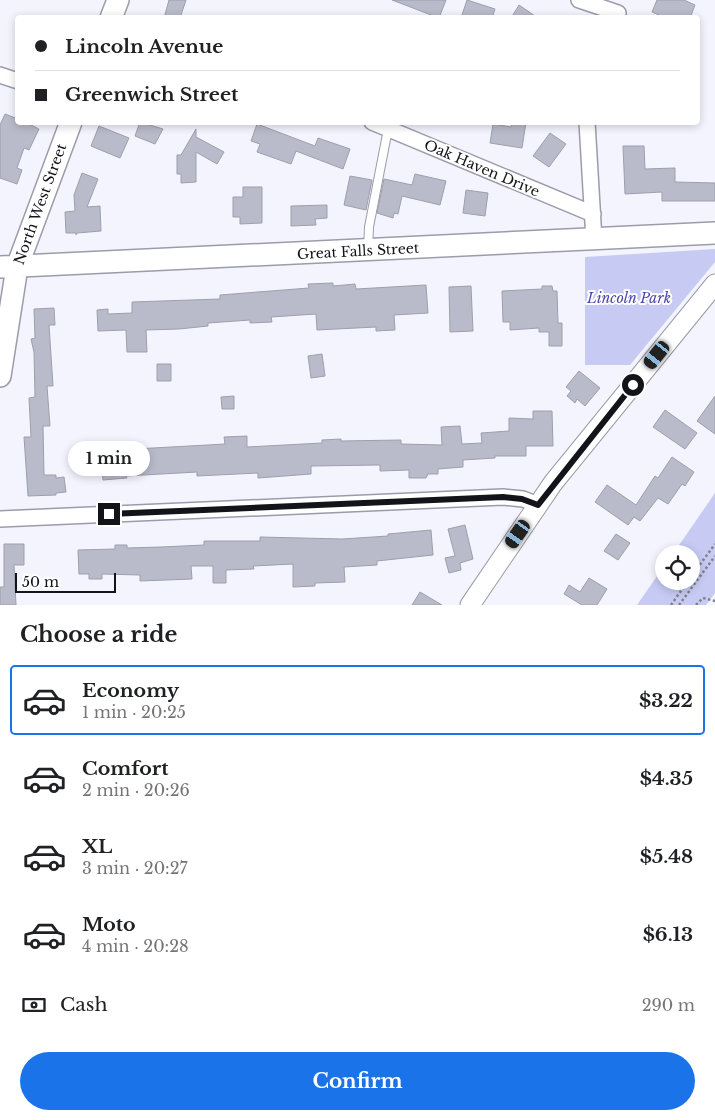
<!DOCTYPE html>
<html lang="en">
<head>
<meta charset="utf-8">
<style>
  :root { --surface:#fff; --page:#f2f2f2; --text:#202124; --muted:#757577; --line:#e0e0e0; --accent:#1a73e8 }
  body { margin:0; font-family:"Libre Baskerville",serif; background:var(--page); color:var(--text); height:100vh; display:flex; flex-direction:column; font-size:19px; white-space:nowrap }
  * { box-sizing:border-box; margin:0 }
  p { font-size:16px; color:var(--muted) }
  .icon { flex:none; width:28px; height:28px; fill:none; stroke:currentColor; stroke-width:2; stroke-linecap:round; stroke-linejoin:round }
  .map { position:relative; height:605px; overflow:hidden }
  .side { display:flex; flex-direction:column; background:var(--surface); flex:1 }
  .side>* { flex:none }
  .banner { position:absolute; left:15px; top:15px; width:685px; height:110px; border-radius:5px; box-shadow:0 2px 8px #0003; display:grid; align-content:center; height:110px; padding:0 20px; background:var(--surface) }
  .tools { position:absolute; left:655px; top:545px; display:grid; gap:10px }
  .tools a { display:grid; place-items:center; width:45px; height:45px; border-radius:50%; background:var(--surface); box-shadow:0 2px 8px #0003; font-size:25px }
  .scale { position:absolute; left:15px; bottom:12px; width:101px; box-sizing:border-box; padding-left:5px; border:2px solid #131419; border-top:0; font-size:14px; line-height:18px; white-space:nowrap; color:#131419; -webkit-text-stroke:4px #fff; paint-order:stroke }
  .end { position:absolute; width:22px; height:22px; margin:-11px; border:6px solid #131419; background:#fff; box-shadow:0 0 0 2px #fff }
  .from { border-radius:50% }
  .bubble { position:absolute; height:35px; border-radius:18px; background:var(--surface); box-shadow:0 2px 8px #0003; font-size:16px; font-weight:700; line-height:35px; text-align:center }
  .car { position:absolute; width:15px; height:30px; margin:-15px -8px; border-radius:6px; box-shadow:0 0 4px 1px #0007; background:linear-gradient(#222 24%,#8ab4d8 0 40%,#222 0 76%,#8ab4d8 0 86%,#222 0) }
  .banner b { display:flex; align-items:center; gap:18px; height:48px; font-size:19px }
  .banner b+b { border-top:1px solid var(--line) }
  .banner i { width:12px; height:12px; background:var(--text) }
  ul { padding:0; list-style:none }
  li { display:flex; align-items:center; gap:15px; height:70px; margin:0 10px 8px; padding:0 10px; border:2px solid transparent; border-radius:5px }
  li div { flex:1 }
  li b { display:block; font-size:19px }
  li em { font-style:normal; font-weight:700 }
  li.active { border-color:var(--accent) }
  li>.icon { width:45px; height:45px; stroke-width:1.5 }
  h2 { padding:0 20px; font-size:22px; line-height:60px }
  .pay { display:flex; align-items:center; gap:12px; height:55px; padding:0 20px; font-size:19px }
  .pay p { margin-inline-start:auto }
  .primary-button { display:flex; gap:10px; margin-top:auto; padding:10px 20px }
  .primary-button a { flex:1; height:58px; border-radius:30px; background:var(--accent); color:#fff; font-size:20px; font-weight:700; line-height:58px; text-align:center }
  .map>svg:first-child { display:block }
</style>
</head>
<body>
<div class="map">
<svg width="715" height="605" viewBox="0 0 715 605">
  <rect width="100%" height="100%" fill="#f3f4fe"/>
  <!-- green -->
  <path fill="#c7cbf4" d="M715,249V262L630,365H585V257Z
    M715,493V593L706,605H637L664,566V581H691V554H673Z"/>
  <!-- building -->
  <path fill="#b9bbca" stroke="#9d9fad" d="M169,0H186L180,18H164Z
    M392,0H446L439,18Z
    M467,0L495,9L492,18H461Z
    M657,0H684L695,5L690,18H666L652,12Z
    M519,5L538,18H511Z
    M5,114L18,119V122H25L39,129L29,150L24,148L17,168L22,170L17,184L0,178V125Z
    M140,122L163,129L155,144L135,136Z
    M512,122H526L522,148L490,143L493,124L511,127Z
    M257,124L315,146L318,138L350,149L343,169L296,151L291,164L257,152L260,144L251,141Z
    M99,126L129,138L120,158L91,146Z
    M196,129V137L224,152L217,164L196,152V182L181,183V174H177V155H181Z
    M550,133L566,144L549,167L533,156Z
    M623,146H644L645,169L675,168V182L715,183V201H662V192L625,194Z
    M82,173L98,179L87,207L100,206L101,231L77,233L76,235V233H66L65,212L75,211L74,195Z
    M415,174L446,181L440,205L402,196L398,214L394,213L393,218L377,213L384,179L412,185Z
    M350,176L372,180L366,210L344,205Z
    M243,187H262V223L240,224V217H233V197H243Z
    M466,190L488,193L485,216L463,213Z
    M327,205V218L315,219L316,225L291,226V206Z
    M333,283V286L355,284L356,289L426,285L428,313L394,315L395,330L376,331V327L317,330L316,314L271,317L272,322L250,323V320L208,323V326L179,329L146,330L147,352H127L126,330L98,331L97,310L108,309V314L132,313V302L220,299V295L309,288L308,284Z
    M471,286L473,331L450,332L449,287Z
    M542,286H552L553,291H557L558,323H562V346H549V332H539V328L510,330V322H503L502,291L542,289Z
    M54,308L55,325H49L53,386H47L50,426H43L44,475H56V478L64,477L66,492L56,493V495L28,496L24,437H31L29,398L35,397L34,352L31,339L35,338L34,309Z
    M322,354L325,376L311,378L308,356Z
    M157,364H171V381H157Z
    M579,371L600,388L585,406L577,399L575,403L567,396L571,391L566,387Z
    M234,396V409H222L221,397Z
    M715,396V434L697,421Z
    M665,410L697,433L685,449L653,427Z
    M533,411H552L553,446H526V456H495V458L463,460V467L438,469V474H428L426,478H409V470L380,471V465L311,466V474L258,478V473L197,476V472L126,476L127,478L103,480L101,459L136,456L135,449L225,444L224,437L247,436V447L322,443V440L341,439V441L401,440V444L442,445L441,427L460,426L462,444L482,443L481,433L509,431V418L533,419Z
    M672,457L694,472L685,486L682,484L668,504L658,498L640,521L634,517L628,525L595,502L607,485L636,505L655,476L658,478Z
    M465,525L473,559L460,563L461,570L449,573L445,558L455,556L448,529Z
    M431,530L433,555L377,561V565L344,567L345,582L315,583V586L293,587V564L253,566L254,569L226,570V583H213V566H191L192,579L140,581V575L102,574V579H89V574H79L78,550L115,549V545H127V548L161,547L204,545V541H260V537L342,539L388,536V534Z
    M616,534L630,543L618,560L604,551Z
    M4,544H24V565H14L16,605H0V587H4Z
    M589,578L607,589L597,605H582L564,594L569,585L580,592Z
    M420,592L442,605H412Z"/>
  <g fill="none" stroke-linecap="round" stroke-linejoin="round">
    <defs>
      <path id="service" d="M368,248L369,227L388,129"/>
      <path id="minor" d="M579,0L618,13
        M0,75L18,81
        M372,122L593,214
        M587,122L594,240
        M0,519L503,497L523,499L538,505"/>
      <path id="tertiary" d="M470,605L553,483L715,284"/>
      <path id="secondary" d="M111,18L118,0
        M0,267L715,233
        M0,376L17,267L71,122"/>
    </defs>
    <!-- service casing -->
    <use href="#service" stroke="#9a9caa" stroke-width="10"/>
    <!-- minor casing -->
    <use href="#minor" stroke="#9a9caa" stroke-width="18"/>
    <!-- tertiary casing -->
    <use href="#tertiary" stroke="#9a9caa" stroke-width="21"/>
    <!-- secondary casing -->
    <use href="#secondary" stroke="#9a9caa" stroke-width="24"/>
    <!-- path -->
    <path stroke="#808189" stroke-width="2.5" stroke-dasharray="2.5 2.5" stroke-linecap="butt" d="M691,577L715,544
      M671,605L688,581
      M679,605L715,556
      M696,605L703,598L715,601"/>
    <!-- service -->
    <use href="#service" stroke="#fff" stroke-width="8"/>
    <!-- minor -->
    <use href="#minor" stroke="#fff" stroke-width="15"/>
    <!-- tertiary -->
    <use href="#tertiary" stroke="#fff" stroke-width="19"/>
    <!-- secondary -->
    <use href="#secondary" stroke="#fff" stroke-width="21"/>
  </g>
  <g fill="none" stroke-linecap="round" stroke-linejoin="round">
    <!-- route -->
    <path stroke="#131419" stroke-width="6" d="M109,514L503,497L522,499L538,505L633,385"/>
  </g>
  <g text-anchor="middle" stroke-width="4" stroke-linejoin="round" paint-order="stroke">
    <!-- street labels -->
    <g font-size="14" fill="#131419" stroke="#fff">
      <text transform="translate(482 168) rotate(23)" y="5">Oak Haven Drive</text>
      <text transform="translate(40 204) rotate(-70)" y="5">North West Street</text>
      <text transform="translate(358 251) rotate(-3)" y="5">Great Falls Street</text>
    </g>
    <!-- park labels -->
    <g font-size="14" font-style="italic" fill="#4b47a8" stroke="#fff">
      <text x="629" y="303">Lincoln Park</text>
    </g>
  </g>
</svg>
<div class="tools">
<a><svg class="icon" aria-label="locate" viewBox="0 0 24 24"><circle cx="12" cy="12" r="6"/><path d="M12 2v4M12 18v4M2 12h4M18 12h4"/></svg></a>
</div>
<div class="scale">50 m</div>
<i class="end from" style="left:633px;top:385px"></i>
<i class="end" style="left:109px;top:514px"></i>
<div class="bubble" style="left:68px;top:441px;width:82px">1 min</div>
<i class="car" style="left:657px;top:355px;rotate:219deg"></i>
<i class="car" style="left:518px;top:534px;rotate:215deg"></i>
<div class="banner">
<b><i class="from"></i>Lincoln Avenue</b>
<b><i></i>Greenwich Street</b>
</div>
</div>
<section class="side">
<h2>Choose a ride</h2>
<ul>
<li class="active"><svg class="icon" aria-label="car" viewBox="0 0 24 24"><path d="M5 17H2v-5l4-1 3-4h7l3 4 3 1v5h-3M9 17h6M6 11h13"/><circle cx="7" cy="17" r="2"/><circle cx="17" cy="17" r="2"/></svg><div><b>Economy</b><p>1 min · 20:25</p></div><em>$3.22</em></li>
<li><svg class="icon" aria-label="car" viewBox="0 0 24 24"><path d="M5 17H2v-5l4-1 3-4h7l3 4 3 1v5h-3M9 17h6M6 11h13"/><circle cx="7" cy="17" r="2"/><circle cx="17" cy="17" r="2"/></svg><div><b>Comfort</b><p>2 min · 20:26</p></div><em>$4.35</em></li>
<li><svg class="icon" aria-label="car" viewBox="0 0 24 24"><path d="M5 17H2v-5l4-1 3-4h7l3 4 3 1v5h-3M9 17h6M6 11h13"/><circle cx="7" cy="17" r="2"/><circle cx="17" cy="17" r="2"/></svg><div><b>XL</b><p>3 min · 20:27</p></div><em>$5.48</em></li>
<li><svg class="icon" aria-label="car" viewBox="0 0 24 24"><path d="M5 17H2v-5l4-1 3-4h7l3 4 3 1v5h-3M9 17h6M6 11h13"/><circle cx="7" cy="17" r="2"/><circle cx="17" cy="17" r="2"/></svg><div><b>Moto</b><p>4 min · 20:28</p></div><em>$6.13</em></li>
</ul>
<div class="pay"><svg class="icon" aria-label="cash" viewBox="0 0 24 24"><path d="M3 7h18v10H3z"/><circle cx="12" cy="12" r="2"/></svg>Cash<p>290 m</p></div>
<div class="primary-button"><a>Confirm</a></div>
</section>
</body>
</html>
